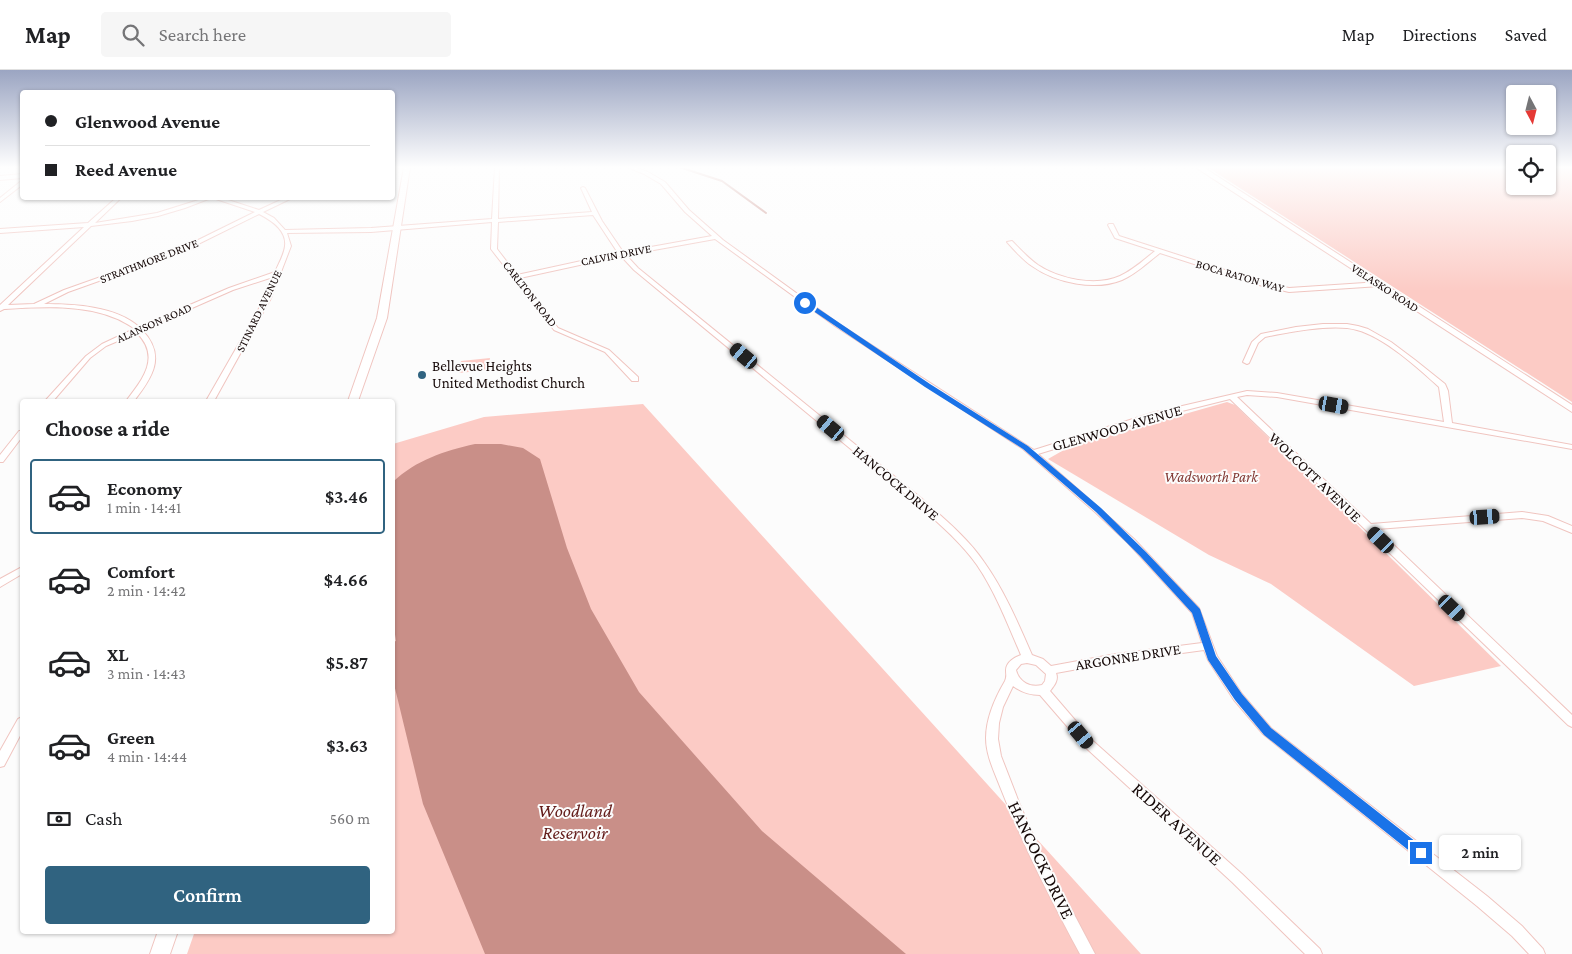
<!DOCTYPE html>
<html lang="en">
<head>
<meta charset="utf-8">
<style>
  :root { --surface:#fff; --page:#f6f6f6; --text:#202124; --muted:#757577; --line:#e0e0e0; --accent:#306380 }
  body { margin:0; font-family:"Crimson Pro",serif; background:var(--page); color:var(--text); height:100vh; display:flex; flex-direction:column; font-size:19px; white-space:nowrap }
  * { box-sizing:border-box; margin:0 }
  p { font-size:16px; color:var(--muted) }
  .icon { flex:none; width:28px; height:28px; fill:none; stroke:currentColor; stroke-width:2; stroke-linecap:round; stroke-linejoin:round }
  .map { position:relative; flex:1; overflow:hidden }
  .drawer { position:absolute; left:20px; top:329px; width:375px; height:535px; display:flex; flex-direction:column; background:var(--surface); border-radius:5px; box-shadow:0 1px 4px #0004 }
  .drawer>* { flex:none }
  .banner { position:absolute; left:20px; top:20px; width:375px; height:110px; border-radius:5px; box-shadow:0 1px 4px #0004; display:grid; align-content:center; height:110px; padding:0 25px; background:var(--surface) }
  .needle { width:32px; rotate:173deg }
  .buttons { position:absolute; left:1506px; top:15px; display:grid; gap:10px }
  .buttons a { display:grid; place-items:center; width:50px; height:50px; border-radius:5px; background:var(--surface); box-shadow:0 1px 4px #0004; font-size:25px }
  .end { position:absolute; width:22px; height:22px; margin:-11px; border:6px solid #1a73e8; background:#fff; box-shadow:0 0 0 2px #fff }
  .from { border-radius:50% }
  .bubble { position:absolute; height:35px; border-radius:5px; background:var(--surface); box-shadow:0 1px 4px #0004; font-size:16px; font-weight:600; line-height:35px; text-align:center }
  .car { position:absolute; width:15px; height:30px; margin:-15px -8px; border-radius:6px; box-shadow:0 0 4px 1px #0007; background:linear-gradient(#222 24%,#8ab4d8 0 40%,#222 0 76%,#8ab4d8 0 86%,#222 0) }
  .banner b { display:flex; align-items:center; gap:18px; height:48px; font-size:19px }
  .banner b+b { border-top:1px solid var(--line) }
  .banner i { width:12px; height:12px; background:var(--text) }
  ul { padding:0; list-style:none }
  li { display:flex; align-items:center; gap:15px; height:75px; margin:0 10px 8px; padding:0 15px; border:2px solid transparent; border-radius:5px }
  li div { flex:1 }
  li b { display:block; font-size:19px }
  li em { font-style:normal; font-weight:600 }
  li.on { border-color:var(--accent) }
  li>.icon { width:45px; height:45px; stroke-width:1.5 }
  h2 { padding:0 25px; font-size:22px; line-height:60px }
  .pay { display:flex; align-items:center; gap:12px; height:55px; padding:0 25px; font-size:19px }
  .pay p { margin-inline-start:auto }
  .action { display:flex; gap:10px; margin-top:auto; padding:10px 25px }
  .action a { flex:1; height:58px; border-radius:5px; background:var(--accent); color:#fff; font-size:20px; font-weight:600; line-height:58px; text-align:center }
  header { display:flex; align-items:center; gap:30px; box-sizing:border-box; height:70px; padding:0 25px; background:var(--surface); border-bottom:1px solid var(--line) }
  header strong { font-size:24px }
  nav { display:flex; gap:28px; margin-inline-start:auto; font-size:18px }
  .search { width:350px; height:45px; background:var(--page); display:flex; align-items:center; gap:12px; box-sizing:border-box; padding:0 18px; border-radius:5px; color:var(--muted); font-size:19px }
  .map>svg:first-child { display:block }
</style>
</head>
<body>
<header>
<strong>Map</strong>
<div class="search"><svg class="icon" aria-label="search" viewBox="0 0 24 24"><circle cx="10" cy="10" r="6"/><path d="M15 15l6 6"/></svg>Search here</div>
<nav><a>Map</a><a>Directions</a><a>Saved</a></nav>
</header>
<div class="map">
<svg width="1572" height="884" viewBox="0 0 1572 884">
  <rect width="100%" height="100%" fill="#fcfcfc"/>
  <!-- green -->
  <path fill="#fccbc5" d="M1207,97H1515V116H1548V97H1572V332Z
    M490,288L488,300L459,303L461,291Z
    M1227,332L1235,335L1501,596L1414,616L1271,514L1209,485L1048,389L1069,377Z
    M643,334L1141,884H187L195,861H392L393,374L484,347Z"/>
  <!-- water -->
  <path fill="#c98f88" d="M475,374H501L523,378L540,389L567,478L591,539L639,622L762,761L906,884H485L423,734L393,610V572L396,571L394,558H392L393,412C416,390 444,381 475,374Z"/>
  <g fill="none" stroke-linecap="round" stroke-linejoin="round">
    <!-- stream -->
    <path stroke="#c98f88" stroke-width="2" d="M679,97L722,111L766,143"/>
    <defs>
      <path id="minor" d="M495,97H499L498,149L592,142L581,118L583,117L585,118L602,151L623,182L712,166L685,142L661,114L644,104L627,97H634L648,102L665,112L689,140L723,170L839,254L1034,380L1152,343L1247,321L1277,323L1444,352L1439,317C1418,298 1384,267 1357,260C1334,253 1289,262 1265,267L1258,273L1249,293L1247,294L1243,292L1252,272L1261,264L1296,257L1323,254H1347L1358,256L1368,259L1391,272L1415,290L1445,314L1448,321L1452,353L1572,375V379L1277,327L1247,325L1237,327L1371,454L1522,442L1548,446L1572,456V463L1543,451L1522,448L1377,459L1572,645V657L1568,655L1230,329L1158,347L1038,384L1134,469L1199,538L1217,586L1242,624L1271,658L1487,826L1522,856L1543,879L1545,884H1529L1512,866L1477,836L1263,664L1234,630L1208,590L1204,580L1116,592L1056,603C1059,610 1054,616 1050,621L1093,671L1242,804L1320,879L1322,884H1305L1232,812L1085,677L1040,625C1029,625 1021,622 1013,616L1003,637L999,653L998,669L1001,686L1020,735L1037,774L1095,884H1080C1051,830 1023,776 1001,719C995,703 986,686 986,668C986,648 995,628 1005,611C1007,606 1006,605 1006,600C1006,592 1015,587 1021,585C1008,555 996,523 977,495C960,471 937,452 915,432L634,200L621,186L520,208L558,258L609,280L638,307V311H632L605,282L554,260L491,179L492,152L371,162L287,163L291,176L281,202L282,203L280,205L271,228L214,331H206L265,228L273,207L233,220L142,260C167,286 152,308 134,331H126C143,309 161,287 137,263L106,276L90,288L53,331H45L86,286L102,274L134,259L132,257C127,254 121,250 115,248C81,234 40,237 4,239L0,241V235L84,157L0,163V159L88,153L116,128H121L95,153L157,143L205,128H211L185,138L158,146L132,151L91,156L8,235L34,234L64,220L182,178L255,142L216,129V128H222L259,140L285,128H290V129L263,142L274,148L285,160L371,158L492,149ZM259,144C271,150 287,160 285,176C284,185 278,195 275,202L229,218L139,257C116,236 73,234 44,234L68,222L186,180ZM593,145L618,183L517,205L497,179L498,152ZM715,169L835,256L1023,379L1095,442L1128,473L1192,543L1202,573L1116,584L1051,596L1043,589L1032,585C1018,553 1004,520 984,492C967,467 943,448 921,428L638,198L626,185ZM1027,593L1036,595L1046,604L1045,611L1042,615C1030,618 1019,612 1016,600L1021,594Z
        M20,112H22V115L0,132V128Z
        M1109,154H1113L1119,166L1262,212L1289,218L1380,212L1383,214L1380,216L1289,222L1259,215L1160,183C1148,192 1136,204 1122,210C1095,221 1056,213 1032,196C1023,190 1015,181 1007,172L1012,171C1020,179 1028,188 1038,195C1059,209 1096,217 1120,206C1133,200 1144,190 1155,181L1115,168L1108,155Z
        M19,361H22V367L3,392H0V385Z
        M22,497V504L0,517V509Z
        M22,647V662L4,696L0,697V681L18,649Z"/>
      <path id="tertiary" d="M1195,97H1203L1572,335V342Z"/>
      <path id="secondary" d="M404,97H410L387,248L358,331H348L377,248Z
        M22,104V108L0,110V106Z
        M158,861H178L170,884H150Z"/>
    </defs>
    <!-- minor casing -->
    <use href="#minor" stroke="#f0c5c0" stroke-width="2"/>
    <!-- tertiary casing -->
    <use href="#tertiary" stroke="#f0c5c0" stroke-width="2"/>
    <!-- secondary casing -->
    <use href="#secondary" stroke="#f0c5c0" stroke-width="2"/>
    <!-- minor -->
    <use href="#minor" fill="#fff" fill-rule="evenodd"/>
    <!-- tertiary -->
    <use href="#tertiary" fill="#fff" fill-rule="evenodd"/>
    <!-- secondary -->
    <use href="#secondary" fill="#fff" fill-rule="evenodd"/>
  </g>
  <!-- sky -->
  <linearGradient id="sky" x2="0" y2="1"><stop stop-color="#9ba5c2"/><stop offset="0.44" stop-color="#fefefe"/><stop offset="1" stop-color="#fefefe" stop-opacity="0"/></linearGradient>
  <rect width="1572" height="221" fill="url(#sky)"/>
  <!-- route -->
  <path fill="#1a73e8" d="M803,231H807L930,314L1028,376L1101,438L1146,482L1200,539L1216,586L1242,624L1271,658L1425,779V787H1417L1264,665L1235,630L1208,590L1192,543L1140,486L1096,442L1023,379L925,317L803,234Z"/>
  <!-- markers -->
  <circle fill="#306380" stroke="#fcfcfc" stroke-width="2" cx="422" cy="305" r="5"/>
  <g text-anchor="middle" stroke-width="4" stroke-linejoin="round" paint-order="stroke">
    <!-- far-street labels -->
    <g font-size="12" fill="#150807" stroke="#fcfcfc">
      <text transform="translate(616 185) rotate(-11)" y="4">CALVIN DRIVE</text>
      <text transform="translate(149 191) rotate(-21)" y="4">STRATHMORE DRIVE</text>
      <text transform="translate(1240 206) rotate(16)" y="4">BOCA RATON WAY</text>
      <text transform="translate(1385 218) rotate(33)" y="4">VELASKO ROAD</text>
      <text transform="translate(530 224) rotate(52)" y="4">CARLTON ROAD</text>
      <text transform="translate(259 241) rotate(-64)" y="4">STINARD AVENUE</text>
      <text transform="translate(154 253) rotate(-24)" y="4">ALANSON ROAD</text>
    </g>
    <!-- poi labels -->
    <g font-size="15" fill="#150807" stroke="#fcfcfc" text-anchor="start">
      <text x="432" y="301">Bellevue Heights<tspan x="432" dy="17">United Methodist Church</tspan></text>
    </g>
    <!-- street labels -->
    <g font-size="15" fill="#150807" stroke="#fcfcfc">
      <text transform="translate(1117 358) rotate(-16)" y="5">GLENWOOD AVENUE</text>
      <text transform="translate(1315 407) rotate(44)" y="5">WOLCOTT AVENUE</text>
      <text transform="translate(896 413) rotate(40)" y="5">HANCOCK DRIVE</text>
      <text transform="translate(1128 587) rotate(-9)" y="5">ARGONNE DRIVE</text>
    </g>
    <!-- park labels -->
    <g font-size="15" font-style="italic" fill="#823833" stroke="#fcfcfc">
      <text x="1211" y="412">Wadsworth Park</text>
    </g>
    <!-- near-street labels -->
    <g font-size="18" fill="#150807" stroke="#fcfcfc">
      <text transform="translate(1177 754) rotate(42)" y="6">RIDER AVENUE</text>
      <text transform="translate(1041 790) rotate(64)" y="6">HANCOCK DRIVE</text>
    </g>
    <!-- near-water labels -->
    <g font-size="19" font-style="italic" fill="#631c1a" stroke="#fcfcfc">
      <text x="575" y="747">Woodland<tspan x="575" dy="22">Reservoir</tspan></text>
    </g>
  </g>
</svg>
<div class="buttons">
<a><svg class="needle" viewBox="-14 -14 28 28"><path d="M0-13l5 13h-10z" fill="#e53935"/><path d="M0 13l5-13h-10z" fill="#757577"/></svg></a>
<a><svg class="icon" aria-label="locate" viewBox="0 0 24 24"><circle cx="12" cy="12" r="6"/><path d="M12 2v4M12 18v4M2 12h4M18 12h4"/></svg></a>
</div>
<i class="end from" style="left:805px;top:233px"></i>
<i class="end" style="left:1421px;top:783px"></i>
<div class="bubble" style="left:1439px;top:765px;width:82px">2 min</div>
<i class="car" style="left:744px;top:286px;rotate:310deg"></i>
<i class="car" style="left:1334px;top:335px;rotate:100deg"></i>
<i class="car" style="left:831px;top:358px;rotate:310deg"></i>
<i class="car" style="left:1485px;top:447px;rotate:86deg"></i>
<i class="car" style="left:1381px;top:470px;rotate:314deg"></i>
<i class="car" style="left:1452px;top:538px;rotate:134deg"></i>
<i class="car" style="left:1081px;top:665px;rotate:140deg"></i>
<div class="banner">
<b><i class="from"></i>Glenwood Avenue</b>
<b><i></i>Reed Avenue</b>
</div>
<section class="drawer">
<h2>Choose a ride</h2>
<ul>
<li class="on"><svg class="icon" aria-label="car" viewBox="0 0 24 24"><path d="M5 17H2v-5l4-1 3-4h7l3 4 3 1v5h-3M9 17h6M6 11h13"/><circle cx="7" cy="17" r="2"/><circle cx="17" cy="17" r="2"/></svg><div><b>Economy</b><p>1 min · 14:41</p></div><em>$3.46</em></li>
<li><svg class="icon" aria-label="car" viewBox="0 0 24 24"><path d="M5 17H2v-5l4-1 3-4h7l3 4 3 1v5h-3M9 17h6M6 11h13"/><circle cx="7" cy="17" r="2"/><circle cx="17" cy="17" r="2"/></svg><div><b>Comfort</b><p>2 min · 14:42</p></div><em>$4.66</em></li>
<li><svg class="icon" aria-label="car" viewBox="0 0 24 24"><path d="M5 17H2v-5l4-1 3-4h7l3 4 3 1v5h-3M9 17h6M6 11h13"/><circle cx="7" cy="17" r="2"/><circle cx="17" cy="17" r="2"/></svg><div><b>XL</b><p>3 min · 14:43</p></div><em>$5.87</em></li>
<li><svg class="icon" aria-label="car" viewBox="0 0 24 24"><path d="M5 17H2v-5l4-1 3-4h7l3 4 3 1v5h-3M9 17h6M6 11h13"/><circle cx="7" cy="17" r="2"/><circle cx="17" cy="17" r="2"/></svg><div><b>Green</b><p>4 min · 14:44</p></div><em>$3.63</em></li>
</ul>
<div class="pay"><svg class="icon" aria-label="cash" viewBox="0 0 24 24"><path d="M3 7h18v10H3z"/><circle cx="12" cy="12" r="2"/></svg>Cash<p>560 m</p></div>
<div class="action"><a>Confirm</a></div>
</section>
</div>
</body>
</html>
